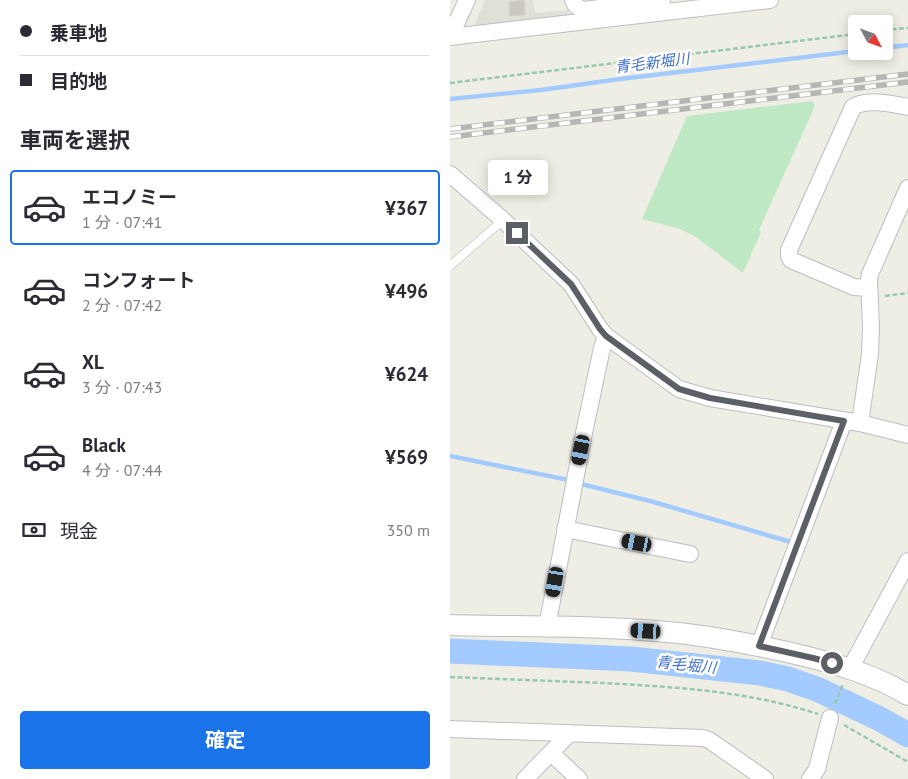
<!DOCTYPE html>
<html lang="ja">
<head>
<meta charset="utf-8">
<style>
  :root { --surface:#fff; --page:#f2f2f3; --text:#2b2b33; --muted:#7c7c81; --line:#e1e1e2; --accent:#1a73e8 }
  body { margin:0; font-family:"PT Sans","Noto Sans JP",sans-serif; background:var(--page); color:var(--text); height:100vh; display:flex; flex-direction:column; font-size:19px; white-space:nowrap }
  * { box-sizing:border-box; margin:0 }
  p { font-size:16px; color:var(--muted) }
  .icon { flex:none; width:28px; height:28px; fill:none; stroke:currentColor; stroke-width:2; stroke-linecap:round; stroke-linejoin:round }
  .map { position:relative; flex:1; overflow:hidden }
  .panel { display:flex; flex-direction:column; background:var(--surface); width:450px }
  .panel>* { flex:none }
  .top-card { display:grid; align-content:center; height:110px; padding:0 20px; background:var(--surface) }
  .needle { width:32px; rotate:131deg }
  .controls { position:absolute; left:398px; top:15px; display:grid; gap:10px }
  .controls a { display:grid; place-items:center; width:45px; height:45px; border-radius:5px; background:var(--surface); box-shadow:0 2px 12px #0003; font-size:25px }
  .end { position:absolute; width:22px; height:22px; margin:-11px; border:6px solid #5c5f65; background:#fff; box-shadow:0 0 0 2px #fff }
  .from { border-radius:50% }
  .bubble { position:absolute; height:35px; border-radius:5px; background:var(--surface); box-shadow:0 2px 12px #0003; font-size:16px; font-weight:700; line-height:35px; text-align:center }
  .car { position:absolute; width:15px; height:30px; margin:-15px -8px; border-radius:6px; box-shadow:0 0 4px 1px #0007; background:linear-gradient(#222 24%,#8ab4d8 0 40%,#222 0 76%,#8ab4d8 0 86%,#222 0) }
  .top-card b { display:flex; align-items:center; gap:18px; height:48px; font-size:19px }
  .top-card b+b { border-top:1px solid var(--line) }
  .top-card i { width:12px; height:12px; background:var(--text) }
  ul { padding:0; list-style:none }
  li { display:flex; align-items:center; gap:15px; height:75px; margin:0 10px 8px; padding:0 10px; border:2px solid transparent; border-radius:5px }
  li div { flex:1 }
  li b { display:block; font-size:19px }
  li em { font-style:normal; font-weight:700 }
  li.selected { border-color:var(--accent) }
  li>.icon { width:45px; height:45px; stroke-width:1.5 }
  h2 { padding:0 20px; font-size:22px; line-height:60px }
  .pay { display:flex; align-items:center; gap:12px; height:55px; padding:0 20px; font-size:19px }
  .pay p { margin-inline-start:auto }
  .action { display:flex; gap:10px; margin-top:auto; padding:10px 20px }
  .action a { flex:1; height:58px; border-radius:5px; background:var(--accent); color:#fff; font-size:20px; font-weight:700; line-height:58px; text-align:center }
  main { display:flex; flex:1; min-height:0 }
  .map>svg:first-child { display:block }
</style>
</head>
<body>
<main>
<section class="panel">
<div class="top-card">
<b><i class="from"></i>乗車地</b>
<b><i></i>目的地</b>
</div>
<h2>車両を選択</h2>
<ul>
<li class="selected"><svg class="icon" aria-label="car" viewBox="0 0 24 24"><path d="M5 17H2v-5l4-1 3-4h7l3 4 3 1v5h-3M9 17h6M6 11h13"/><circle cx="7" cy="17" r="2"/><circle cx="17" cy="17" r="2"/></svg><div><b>エコノミー</b><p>1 分 · 07:41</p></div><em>¥367</em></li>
<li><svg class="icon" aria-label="car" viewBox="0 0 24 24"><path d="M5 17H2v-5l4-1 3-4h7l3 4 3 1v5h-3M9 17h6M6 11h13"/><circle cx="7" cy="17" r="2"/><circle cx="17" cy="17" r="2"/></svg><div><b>コンフォート</b><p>2 分 · 07:42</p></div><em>¥496</em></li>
<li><svg class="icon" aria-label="car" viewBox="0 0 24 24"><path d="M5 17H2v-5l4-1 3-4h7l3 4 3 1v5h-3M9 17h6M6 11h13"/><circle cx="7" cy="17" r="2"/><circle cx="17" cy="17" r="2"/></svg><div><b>XL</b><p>3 分 · 07:43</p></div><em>¥624</em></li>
<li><svg class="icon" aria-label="car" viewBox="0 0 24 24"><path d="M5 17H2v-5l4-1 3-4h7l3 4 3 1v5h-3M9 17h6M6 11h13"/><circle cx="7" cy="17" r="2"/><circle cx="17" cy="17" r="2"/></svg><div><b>Black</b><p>4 分 · 07:44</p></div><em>¥569</em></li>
</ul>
<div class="pay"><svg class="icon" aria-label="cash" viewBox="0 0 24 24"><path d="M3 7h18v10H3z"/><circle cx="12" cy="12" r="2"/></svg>現金<p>350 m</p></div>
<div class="action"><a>確定</a></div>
</section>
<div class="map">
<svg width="458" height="779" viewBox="0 0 458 779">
  <rect width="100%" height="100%" fill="#efeee4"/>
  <!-- industrial -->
  <path fill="#e0e0d8" d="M35,0H83L85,13L118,10L120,19L22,31Z"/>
  <!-- green -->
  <path fill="#bfe8c5" d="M362,101L365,106L309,230L311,232L293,273L246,237L230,229L192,219L237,116Z"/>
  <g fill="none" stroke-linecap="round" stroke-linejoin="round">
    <!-- stream -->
    <path stroke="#a4cbff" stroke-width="4.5" d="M434,48L458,45
      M0,99L91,90L170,79L406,51
      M0,456L119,480
      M131,484L200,501L341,542"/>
    <!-- river -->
    <path stroke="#a4cbff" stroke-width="25" d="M0,651L181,659L310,673L338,679L369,690L430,719L458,735"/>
  </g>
  <!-- building -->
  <path fill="#cac8c1" stroke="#d4d1c2" d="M74,0L75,15L60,16L59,2Z"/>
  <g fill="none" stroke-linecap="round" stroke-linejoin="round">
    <defs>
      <path id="service" d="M0,266L53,220"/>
      <path id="minor" d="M123,0C125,6 128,8 134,10L212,0
        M0,37L320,0
        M0,37L17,0
        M0,174L53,220L121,284L150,329L156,336L229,389L260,398L410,423L458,435
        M419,288L404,287L341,260L339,256V250L403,107C417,98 443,104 458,107
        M410,423L420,354L421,327L419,279L420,274L458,188
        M115,529L240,554
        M97,627L134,433L152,348L156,336
        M309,646L394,421
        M400,669L458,561
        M0,729L253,738L259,740L315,779
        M101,753L129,779
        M75,779L120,733
        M360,779L367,769L380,718"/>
      <path id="tertiary" d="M0,625C72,627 145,625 217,632C256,635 295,643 333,651C376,661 420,672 458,695"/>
    </defs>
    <!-- service casing -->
    <use href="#service" stroke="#bcbdc3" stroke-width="9"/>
    <!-- minor casing -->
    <use href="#minor" stroke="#bcbdc3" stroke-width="18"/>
    <!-- tertiary casing -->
    <use href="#tertiary" stroke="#bcbdc3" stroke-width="22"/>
    <!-- path -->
    <path stroke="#98c9ac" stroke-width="2.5" stroke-dasharray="5 2.5" stroke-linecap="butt" d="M434,30L458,28
      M0,83L406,34
      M435,296L458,293
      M0,677C51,679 102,681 153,683C225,687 298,691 368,714
      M385,704L393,684
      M394,725L458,762"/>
    <!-- service -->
    <use href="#service" stroke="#fff" stroke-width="8"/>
    <!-- minor -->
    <use href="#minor" stroke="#fff" stroke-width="16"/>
    <!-- tertiary -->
    <use href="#tertiary" stroke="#fff" stroke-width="20"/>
    <defs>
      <path id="rail" d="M0,129L458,74
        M0,137L458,82"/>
    </defs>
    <!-- rail casing -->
    <use href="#rail" stroke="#b5b6b6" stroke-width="5.5"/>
    <!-- rail -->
    <use href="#rail" stroke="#fff" stroke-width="4" stroke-dasharray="11" stroke-linecap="butt"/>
  </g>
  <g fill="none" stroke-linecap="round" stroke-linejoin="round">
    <!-- route -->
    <path stroke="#5c5f65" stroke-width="6" d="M67,233L121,284L150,329L156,336L229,389L260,398L394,421L309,646L363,658L382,663"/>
  </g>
  <g text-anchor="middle" stroke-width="5" stroke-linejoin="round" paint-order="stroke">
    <!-- water labels -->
    <g font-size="15" font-style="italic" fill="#4070c9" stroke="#fff">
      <text transform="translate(202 63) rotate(-7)" y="5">青毛新堀川</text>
      <text transform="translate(236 665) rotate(6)" y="5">青毛堀川</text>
    </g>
  </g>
</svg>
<div class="controls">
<a><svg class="needle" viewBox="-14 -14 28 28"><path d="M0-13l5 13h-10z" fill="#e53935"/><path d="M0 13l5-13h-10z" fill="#7c7c81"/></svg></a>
</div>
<i class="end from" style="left:382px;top:663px"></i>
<i class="end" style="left:67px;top:233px"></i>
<div class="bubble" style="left:38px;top:160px;width:60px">1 分</div>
<i class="car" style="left:131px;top:450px;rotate:191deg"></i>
<i class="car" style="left:187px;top:543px;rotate:281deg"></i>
<i class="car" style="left:105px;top:582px;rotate:190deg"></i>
<i class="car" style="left:196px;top:631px;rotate:273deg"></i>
</div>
</main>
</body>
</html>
